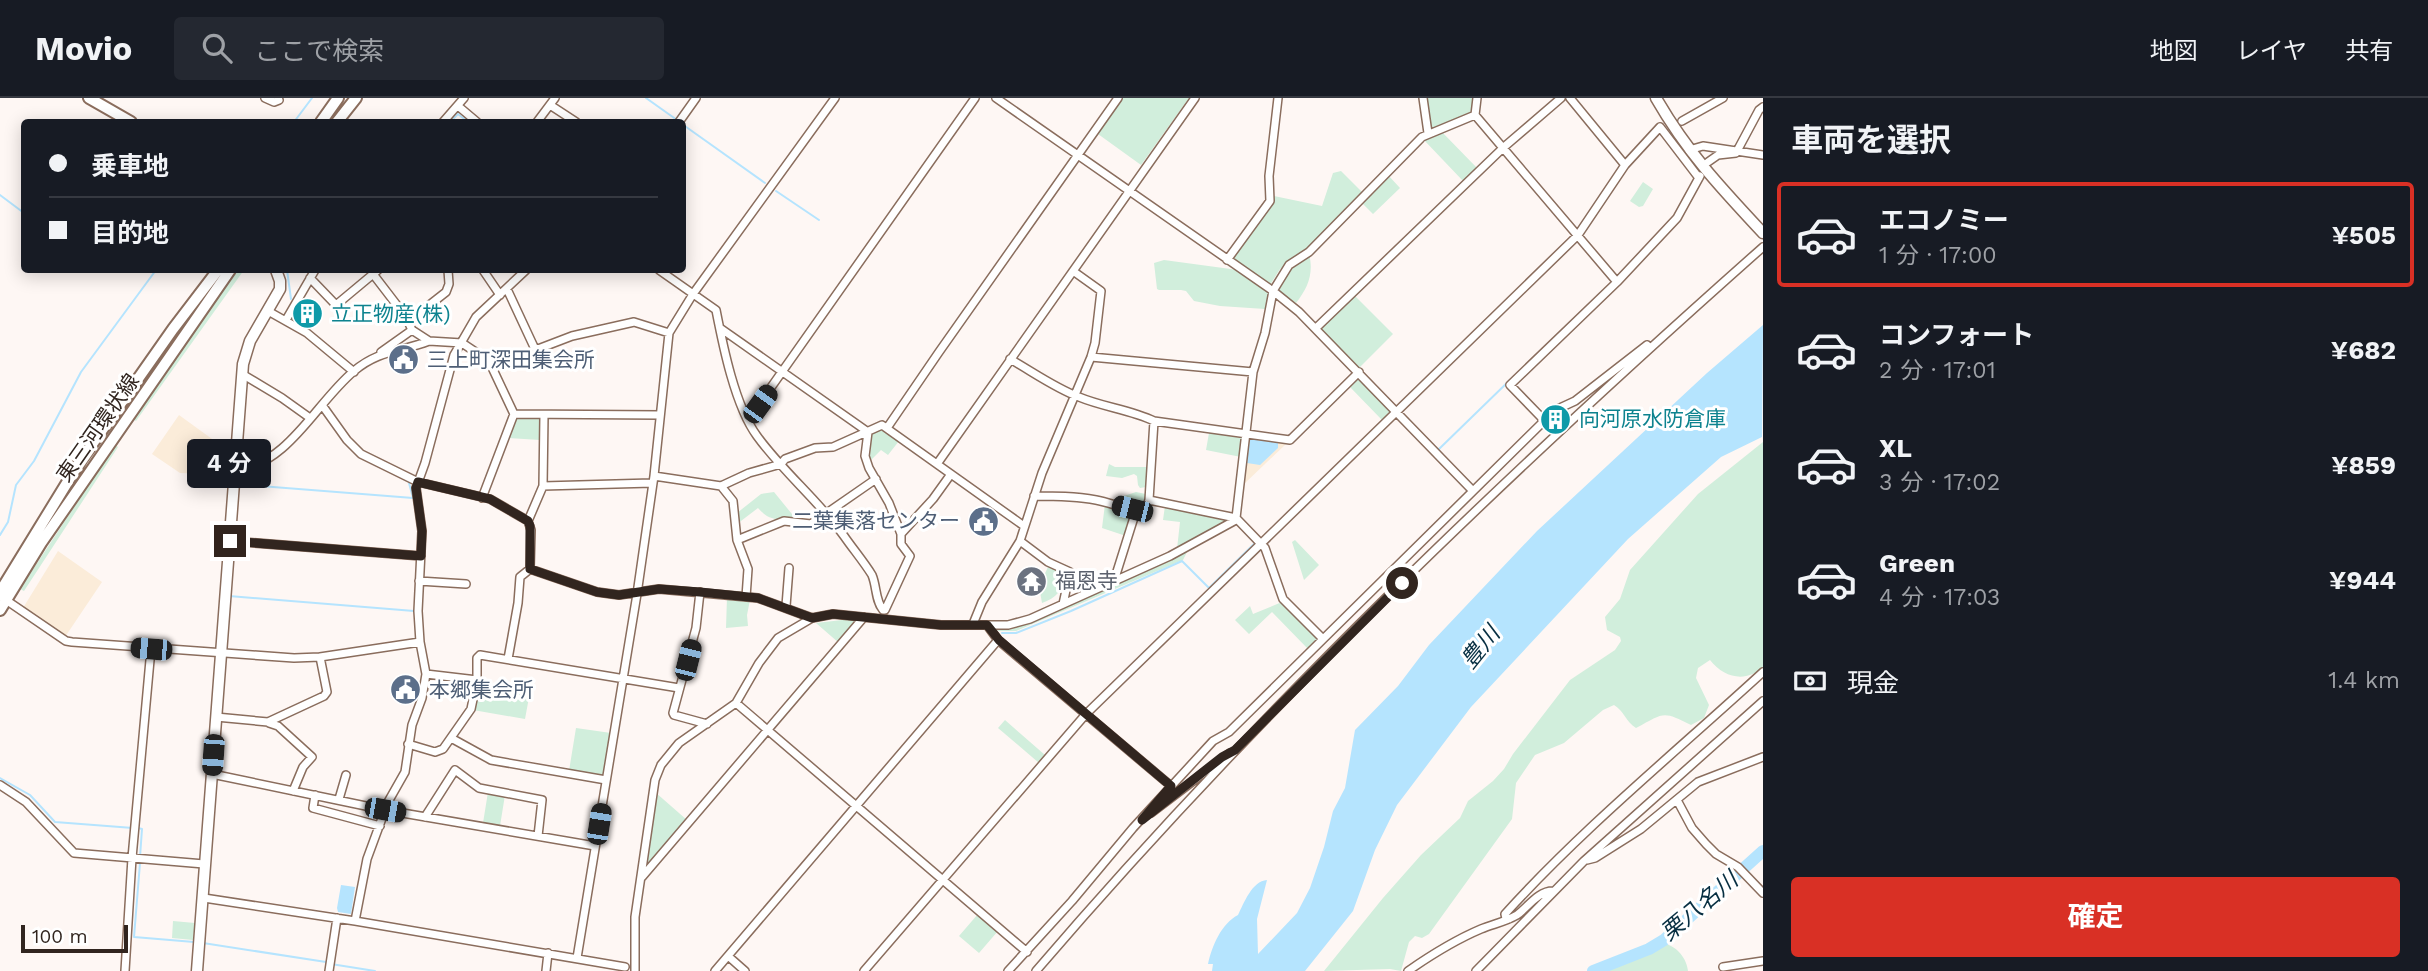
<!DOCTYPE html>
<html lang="ja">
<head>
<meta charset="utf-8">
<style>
  :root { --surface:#171b24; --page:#242831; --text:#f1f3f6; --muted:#9ea1a6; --line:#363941; --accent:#d93025 }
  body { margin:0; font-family:"Work Sans","Noto Sans JP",sans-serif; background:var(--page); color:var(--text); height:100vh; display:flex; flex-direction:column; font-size:26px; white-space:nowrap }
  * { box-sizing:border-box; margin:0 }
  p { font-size:23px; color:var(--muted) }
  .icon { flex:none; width:38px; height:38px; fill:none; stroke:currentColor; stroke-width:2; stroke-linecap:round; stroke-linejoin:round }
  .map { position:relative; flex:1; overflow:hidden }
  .drawer { display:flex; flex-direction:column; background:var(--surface); width:665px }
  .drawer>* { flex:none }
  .banner { position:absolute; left:21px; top:21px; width:665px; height:154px; border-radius:7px; box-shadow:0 4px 18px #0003; display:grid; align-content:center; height:154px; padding:0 28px; background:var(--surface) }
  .scale { position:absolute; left:21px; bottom:18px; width:107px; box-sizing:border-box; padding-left:7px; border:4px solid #31251f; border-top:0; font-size:19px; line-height:24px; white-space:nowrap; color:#31251f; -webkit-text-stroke:5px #fff; paint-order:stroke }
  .end { position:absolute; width:32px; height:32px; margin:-16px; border:9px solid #31251f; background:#fff; box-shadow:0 0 0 4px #fff }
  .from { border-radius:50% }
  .bubble { position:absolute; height:49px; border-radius:7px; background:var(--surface); box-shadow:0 4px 18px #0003; font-size:23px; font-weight:700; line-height:49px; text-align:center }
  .car { position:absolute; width:21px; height:42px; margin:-21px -10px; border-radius:9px; box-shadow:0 0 5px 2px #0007; background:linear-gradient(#222 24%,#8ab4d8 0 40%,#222 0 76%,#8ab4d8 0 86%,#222 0) }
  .banner b { display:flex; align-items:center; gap:24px; height:66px; font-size:26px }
  .banner b+b { border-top:2px solid var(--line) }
  .banner i { width:18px; height:18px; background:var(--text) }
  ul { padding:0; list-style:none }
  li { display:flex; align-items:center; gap:21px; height:105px; margin:0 14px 10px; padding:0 14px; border:4px solid transparent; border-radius:7px }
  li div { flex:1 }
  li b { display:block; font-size:26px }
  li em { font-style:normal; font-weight:700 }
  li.on { border-color:var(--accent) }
  li>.icon { width:63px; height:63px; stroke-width:1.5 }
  h2 { padding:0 28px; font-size:32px; line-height:84px }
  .pay { display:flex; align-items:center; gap:18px; height:77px; padding:0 28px; font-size:26px }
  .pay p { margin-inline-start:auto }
  .button { display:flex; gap:14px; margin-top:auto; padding:14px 28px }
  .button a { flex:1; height:80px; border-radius:7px; background:var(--accent); color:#fff; font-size:28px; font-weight:700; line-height:80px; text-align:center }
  header { display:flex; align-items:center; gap:42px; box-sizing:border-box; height:98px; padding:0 35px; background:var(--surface); border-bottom:2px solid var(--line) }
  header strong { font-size:33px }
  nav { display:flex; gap:38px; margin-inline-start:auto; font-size:24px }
  .search { width:490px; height:63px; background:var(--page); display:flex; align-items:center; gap:18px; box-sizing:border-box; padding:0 24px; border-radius:7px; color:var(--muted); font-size:26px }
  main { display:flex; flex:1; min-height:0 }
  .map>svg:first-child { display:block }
</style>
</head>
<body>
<header>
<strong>Movio</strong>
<div class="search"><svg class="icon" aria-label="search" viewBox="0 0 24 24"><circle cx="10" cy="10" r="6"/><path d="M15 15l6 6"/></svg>ここで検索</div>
<nav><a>地図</a><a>レイヤ</a><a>共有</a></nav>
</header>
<main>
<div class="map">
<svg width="1763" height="873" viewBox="0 0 1763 873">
  <rect width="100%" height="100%" fill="#fef7f4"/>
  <!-- industrial -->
  <path fill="#fbecd9" d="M179,317L230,354L229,377L180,375L152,356Z
    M1249,340L1286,344V346L1243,387Z
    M58,453L102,484L65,539L23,510Z"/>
  <!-- green -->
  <path fill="#d1eedc" d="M1122,0H1189L1141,67L1098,36Z
    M1426,0H1474L1470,16L1433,30L1429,27Z
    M1441,33L1478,71L1464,84L1423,41Z
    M1341,73L1362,94L1308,151L1280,171L1270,187L1232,160L1272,105L1274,98L1322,108L1333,75Z
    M1388,77L1400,90L1373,116L1361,104Z
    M1643,84L1653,91L1643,108L1639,109L1630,103Z
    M1309,156C1314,175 1308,190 1296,205L1276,191L1291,168Z
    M1164,162L1238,172L1268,192L1270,195L1265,211L1220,208L1194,203L1186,193L1181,192H1159L1157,191L1154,165Z
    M238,172H244L136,323L133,321Z
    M1355,198L1393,236L1359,270L1321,231Z
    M1358,278L1392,313L1382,322L1349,288Z
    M517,319L540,321V342L507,340Z
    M879,331L899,343L888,357L881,352L869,364L870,337Z
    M1209,335L1243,340L1241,359L1206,352Z
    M1763,344V569C1746,585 1724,580 1710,562L1698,570L1696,580L1709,607L1704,620L1691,627C1662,612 1664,615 1636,630C1626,624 1624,613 1614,607L1603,612L1564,645L1535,657L1516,685L1512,721L1429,836L1422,840L1415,838L1409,844L1401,873L1390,871L1324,873L1383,800L1421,757L1460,720L1468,703L1493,683L1504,671L1513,656L1570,582L1615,552L1621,543L1620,539L1607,532L1605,519L1620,501L1630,472L1698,396Z
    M115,347L118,349L24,493L20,491Z
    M1109,366L1115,369H1148L1146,389L1140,390L1138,387L1137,378L1134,376L1122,380L1106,378Z
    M774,394L796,421C779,421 770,424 758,410L737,426V415L761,396Z
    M1136,394L1146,396L1141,409L1136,411L1122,406L1124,398Z
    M1105,406L1133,415L1126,438L1102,430Z
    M1165,408L1231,420L1177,451L1180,424L1163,422Z
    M1295,442L1319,467L1304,482L1292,444Z
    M1190,448L1183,462L1016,533H998L999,529H1008Z
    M1048,469L1067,477C1063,492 1056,500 1042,505L1039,488Z
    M727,499L750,502L747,517L748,528L726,530Z
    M1282,504L1318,540L1308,551L1272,514L1249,536L1235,522L1250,508L1253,516Z
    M851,521L856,525L839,545L816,525Z
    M479,585L530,594L525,621L473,612Z
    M1005,622L1045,657L1039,665L998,630Z
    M576,630L611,635L603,679L569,673Z
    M488,694L505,697L500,728L483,725Z
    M655,694L687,722L645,771Z
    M978,816L998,833L979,855L959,838Z
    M173,823L195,825L193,842L172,840Z
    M1665,846C1677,848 1687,861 1688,873H1605L1653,854Z"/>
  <!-- water -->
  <path fill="#b5e4fe" d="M1763,227L1762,339L1721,359L1628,441L1471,609L1397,707L1375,752L1353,813L1305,873H1212L1213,866H1208C1212,848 1221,826 1238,817C1244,805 1252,783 1267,782L1257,821L1258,856L1297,815L1310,790L1324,749L1333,713L1345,690L1355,632L1398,588L1429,547L1537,433L1707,275Z
    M1250,341L1278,345V350L1260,367L1247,365Z
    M341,787L355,789L351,816L338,814L337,810Z"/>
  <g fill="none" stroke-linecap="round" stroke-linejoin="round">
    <!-- stream -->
    <path stroke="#b5e4fe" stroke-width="2" d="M646,0L677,22
      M294,24L312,0
      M450,24L458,16L468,24
      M682,26L765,85
      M776,93L819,122
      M0,97L24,115
      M287,172L291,201
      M1438,352L1511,281
      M239,382L248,387L413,400L409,385
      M0,437L8,424L16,387L34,363L81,274L156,172
      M229,498L414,513
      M1002,535H1016L1071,513L1182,463L1209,490L1256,444
      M0,680L30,697L55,724L133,730
      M138,730L142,731L140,759
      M140,765L134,839L194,844
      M203,845L326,864
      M331,866L375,873"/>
    <!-- river -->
    <path stroke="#b5e4fe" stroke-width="12" d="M1593,873L1649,851L1664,842L1763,753"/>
    <defs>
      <path id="street" d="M265,0L274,4L279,2
        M996,0L1273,193L1299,214L1472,392
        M1423,0L1428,35
        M1477,0L1475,17L1617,184
        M1570,0L1625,67
        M550,7L576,24
        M458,8L477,24
        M1682,23L1723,0
        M443,24L464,0
        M537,24L555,0
        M679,24L696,0
        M1689,52L1703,48L1763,57
        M1708,64L1718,57L1736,55L1759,12L1763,9
        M1227,162L1270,103L1269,78L1278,0
        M483,172L500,197
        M659,172L716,212C723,248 735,308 757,338C783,374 818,402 844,438C853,451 864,464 872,477C877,489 875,502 883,512H885L910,458L901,446V436L933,401L951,376
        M373,176L406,219L412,232L381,254
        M310,180L336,207L378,172
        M507,191L534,249L538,251L572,238L634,224L669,235
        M268,213L307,235L354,274
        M286,222L315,172
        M409,223L446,194L449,186L448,172
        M720,230L868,334
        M1316,230L1504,49L1561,0
        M412,232L429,243L462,245L489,263L514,316L482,400
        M1091,259L1253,274
        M1010,261C1033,274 1055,290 1079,299C1103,309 1131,312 1154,323L1290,342L1359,274
        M242,276L282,300L310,320
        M322,307L347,342L361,356L418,384L490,401L528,423
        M514,316L660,317
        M544,317L543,388L528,423L531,432L530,471L597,494L619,497L659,491L758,500L812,520
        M748,322L975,0
        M1542,322L1549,315L1575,303L1647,247
        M1154,323L1149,402L1236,420L1265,450L1283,501L1322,540
        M887,330L939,254L1118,0
        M868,334L865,358L869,370L889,405L901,436
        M937,366L1195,0
        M236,373C290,364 315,306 354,273C379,252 400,254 429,243
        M654,378L721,388L749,375L781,366L785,361L815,350L833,349L882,327L1024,428
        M543,388L652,385
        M721,388L733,403L737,442
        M1034,398C1055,398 1075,398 1096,402C1112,405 1129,413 1145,413L1149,402
        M230,443L421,458
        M1020,443L1048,464L1070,474L1063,506
        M419,483L466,486
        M1114,483L1136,413
        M700,494L696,530L673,615L674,617L707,626
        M0,498L66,543L72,544L294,560L320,559L420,544
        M746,499L748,471L737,442L784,423L811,426L876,381
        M786,508L789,470
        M973,526L982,504L1020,443L1042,375L1091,259L1095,245L1101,193L1073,173
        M987,527L998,542L1171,688
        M508,561L518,505L520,479L530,471
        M426,576L477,582
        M736,605L1027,854
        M216,619L268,624L324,598L327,594L320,559
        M269,625L278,628L312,659L303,669L293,693
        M451,640L491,662L606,682
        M408,646L435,654L443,651L471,611L477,582V560L480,557L679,590
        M212,676L385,712L595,748
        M0,687L26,704L74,755L204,766
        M315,697L313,710L380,728
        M339,701L346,677
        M1677,702L1692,730L1706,746L1716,756L1738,769L1763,795
        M1151,715L1230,655
        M425,719L455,672L479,690L542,702L538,738
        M1587,762L1595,760L1641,731L1698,684L1763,659
        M642,779L864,519
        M204,800L355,823L625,869
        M1509,821H1506L1505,816C1584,729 1676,654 1763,574
        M355,823L367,761L388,704L405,674L412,627L422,600L426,576L420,544L418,513L422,433L416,390L425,365L454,257L476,219L526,172
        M728,858L745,873
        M577,860L637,496L654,378L669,235L693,196L835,0
        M1723,869L1763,863
        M125,873L132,760L151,551
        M329,873L337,820
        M546,873L548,855
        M635,873V819L655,682L661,667L679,645L736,605L759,565L778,540L812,520L833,516L941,527H1008L1030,521L1170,458L1234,423L1236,420L1253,274L1265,235L1273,193L1289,167L1309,154L1422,39L1475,17
        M715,873L998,542
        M864,873L1086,616L1578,137L1625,67L1660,29L1699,80
        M1008,873L1072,803L1133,730L1213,643L1229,634L1543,324L1541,319L1510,287L1617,184L1677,120L1700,78
        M1036,873C1259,613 1507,376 1763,149
        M1408,873C1431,857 1455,842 1481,831C1493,826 1505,824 1517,817C1528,809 1538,793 1553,793
        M1476,873L1584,763L1763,603"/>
      <path id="secondary" d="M1656,0C1687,54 1721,90 1763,135
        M197,873L243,266L250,243L280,191V183L276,172"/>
      <path id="primary" d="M89,0L131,24
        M321,24L338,0
        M337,24L356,0
        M0,494L81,362L173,231L218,172
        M0,512L41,445L230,172"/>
    </defs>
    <!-- street casing -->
    <use href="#street" stroke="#8a6d5d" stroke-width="10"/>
    <!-- secondary casing -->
    <use href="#secondary" stroke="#8a6d5d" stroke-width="13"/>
    <!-- primary casing -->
    <use href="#primary" stroke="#8a6d5d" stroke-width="14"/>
    <!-- street -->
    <use href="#street" stroke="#fff" stroke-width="7"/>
    <!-- secondary -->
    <use href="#secondary" stroke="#fff" stroke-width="10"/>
    <!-- primary -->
    <use href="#primary" stroke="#fff" stroke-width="10"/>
  </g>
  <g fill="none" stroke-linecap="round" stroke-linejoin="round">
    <!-- route -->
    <path stroke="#31251f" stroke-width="9" d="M230,443L421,458L422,433L416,390L418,384L490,401L528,423L530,428V471L597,494L619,497L659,491L700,494L758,500L812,520L833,516L941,527H987L999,542L1171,688L1142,722L1222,659L1235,652L1402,485"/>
  </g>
  <!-- icons -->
  <defs>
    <symbol id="building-disc" viewBox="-11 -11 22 22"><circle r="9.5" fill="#0f9aa8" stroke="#fff"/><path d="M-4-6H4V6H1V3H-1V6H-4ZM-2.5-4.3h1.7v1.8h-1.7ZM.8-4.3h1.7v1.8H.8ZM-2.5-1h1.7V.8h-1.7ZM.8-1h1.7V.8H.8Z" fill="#fff"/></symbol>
    <symbol id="civic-disc" viewBox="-11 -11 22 22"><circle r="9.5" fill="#5c6f8a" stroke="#fff"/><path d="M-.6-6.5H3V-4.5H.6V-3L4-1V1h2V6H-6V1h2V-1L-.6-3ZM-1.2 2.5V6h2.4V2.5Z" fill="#fff"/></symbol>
    <symbol id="temple-disc" viewBox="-11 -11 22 22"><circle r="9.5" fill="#6b7280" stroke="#fff"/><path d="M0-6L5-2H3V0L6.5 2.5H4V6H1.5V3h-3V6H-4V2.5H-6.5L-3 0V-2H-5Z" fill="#fff"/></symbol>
  </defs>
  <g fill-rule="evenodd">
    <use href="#building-disc" x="290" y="198" width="35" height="35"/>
    <use href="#civic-disc" x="386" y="244" width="35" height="35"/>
    <use href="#building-disc" x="1538" y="304" width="35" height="35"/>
    <use href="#civic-disc" x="966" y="406" width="35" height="35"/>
    <use href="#temple-disc" x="1014" y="466" width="35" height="35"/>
    <use href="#civic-disc" x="388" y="574" width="35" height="35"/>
  </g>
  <g text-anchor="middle" stroke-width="6" stroke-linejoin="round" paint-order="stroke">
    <!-- culture labels -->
    <g font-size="21" fill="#0d838f" stroke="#fff" text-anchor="start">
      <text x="331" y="223">立正物産(株)</text>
      <text x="1579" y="328">向河原水防倉庫</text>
    </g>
    <!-- service labels -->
    <g font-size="21" fill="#4e5e75" stroke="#fff" text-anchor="start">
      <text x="427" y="269">三上町深田集会所</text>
      <text x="960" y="430" text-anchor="end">二葉集落センター</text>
      <text x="429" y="599">本郷集会所</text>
    </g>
    <!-- street labels -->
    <g font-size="21" fill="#31251f" stroke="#fff">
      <text transform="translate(98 330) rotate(-55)" y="7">東三河環状線</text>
    </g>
    <!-- worship labels -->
    <g font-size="21" fill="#5b616d" stroke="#fff" text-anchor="start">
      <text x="1055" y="490">福恩寺</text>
    </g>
    <!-- water labels -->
    <g font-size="23" font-style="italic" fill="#072f42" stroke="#fff">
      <text transform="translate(1480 549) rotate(-51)" y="8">豊川</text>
      <text transform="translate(1699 808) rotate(-40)" y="8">栗八名川</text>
    </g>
  </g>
</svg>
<div class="scale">100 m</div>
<i class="end from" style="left:1402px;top:485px"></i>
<i class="end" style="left:230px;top:443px"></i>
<div class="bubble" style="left:187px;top:341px;width:84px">4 分</div>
<i class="car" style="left:760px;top:306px;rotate:36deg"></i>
<i class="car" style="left:1132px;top:411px;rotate:284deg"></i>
<i class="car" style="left:151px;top:551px;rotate:275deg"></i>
<i class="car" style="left:688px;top:562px;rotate:14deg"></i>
<i class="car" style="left:213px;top:657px;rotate:184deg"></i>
<i class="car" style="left:385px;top:712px;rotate:100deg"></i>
<i class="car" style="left:599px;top:726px;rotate:9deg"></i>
<div class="banner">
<b><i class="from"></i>乗車地</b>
<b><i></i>目的地</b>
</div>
</div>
<section class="drawer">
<h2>車両を選択</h2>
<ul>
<li class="on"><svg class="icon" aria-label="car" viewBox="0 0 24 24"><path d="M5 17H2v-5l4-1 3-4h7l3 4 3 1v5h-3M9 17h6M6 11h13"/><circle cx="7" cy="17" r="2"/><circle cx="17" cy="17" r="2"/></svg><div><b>エコノミー</b><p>1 分 · 17:00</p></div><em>¥505</em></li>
<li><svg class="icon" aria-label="car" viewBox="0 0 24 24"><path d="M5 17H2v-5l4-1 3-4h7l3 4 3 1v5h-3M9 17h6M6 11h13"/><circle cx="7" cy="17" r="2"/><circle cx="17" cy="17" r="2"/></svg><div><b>コンフォート</b><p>2 分 · 17:01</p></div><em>¥682</em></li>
<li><svg class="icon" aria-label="car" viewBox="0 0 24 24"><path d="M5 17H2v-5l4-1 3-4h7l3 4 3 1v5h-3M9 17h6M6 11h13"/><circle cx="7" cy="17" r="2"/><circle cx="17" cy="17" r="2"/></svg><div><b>XL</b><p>3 分 · 17:02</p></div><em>¥859</em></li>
<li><svg class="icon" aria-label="car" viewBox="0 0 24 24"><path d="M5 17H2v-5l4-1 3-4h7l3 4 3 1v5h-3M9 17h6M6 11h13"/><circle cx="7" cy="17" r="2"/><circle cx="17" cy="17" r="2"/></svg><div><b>Green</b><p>4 分 · 17:03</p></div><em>¥944</em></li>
</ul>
<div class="pay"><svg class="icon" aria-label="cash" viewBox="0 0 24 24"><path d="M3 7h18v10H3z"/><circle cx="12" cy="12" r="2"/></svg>現金<p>1.4 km</p></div>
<div class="button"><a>確定</a></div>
</section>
</main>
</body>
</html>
